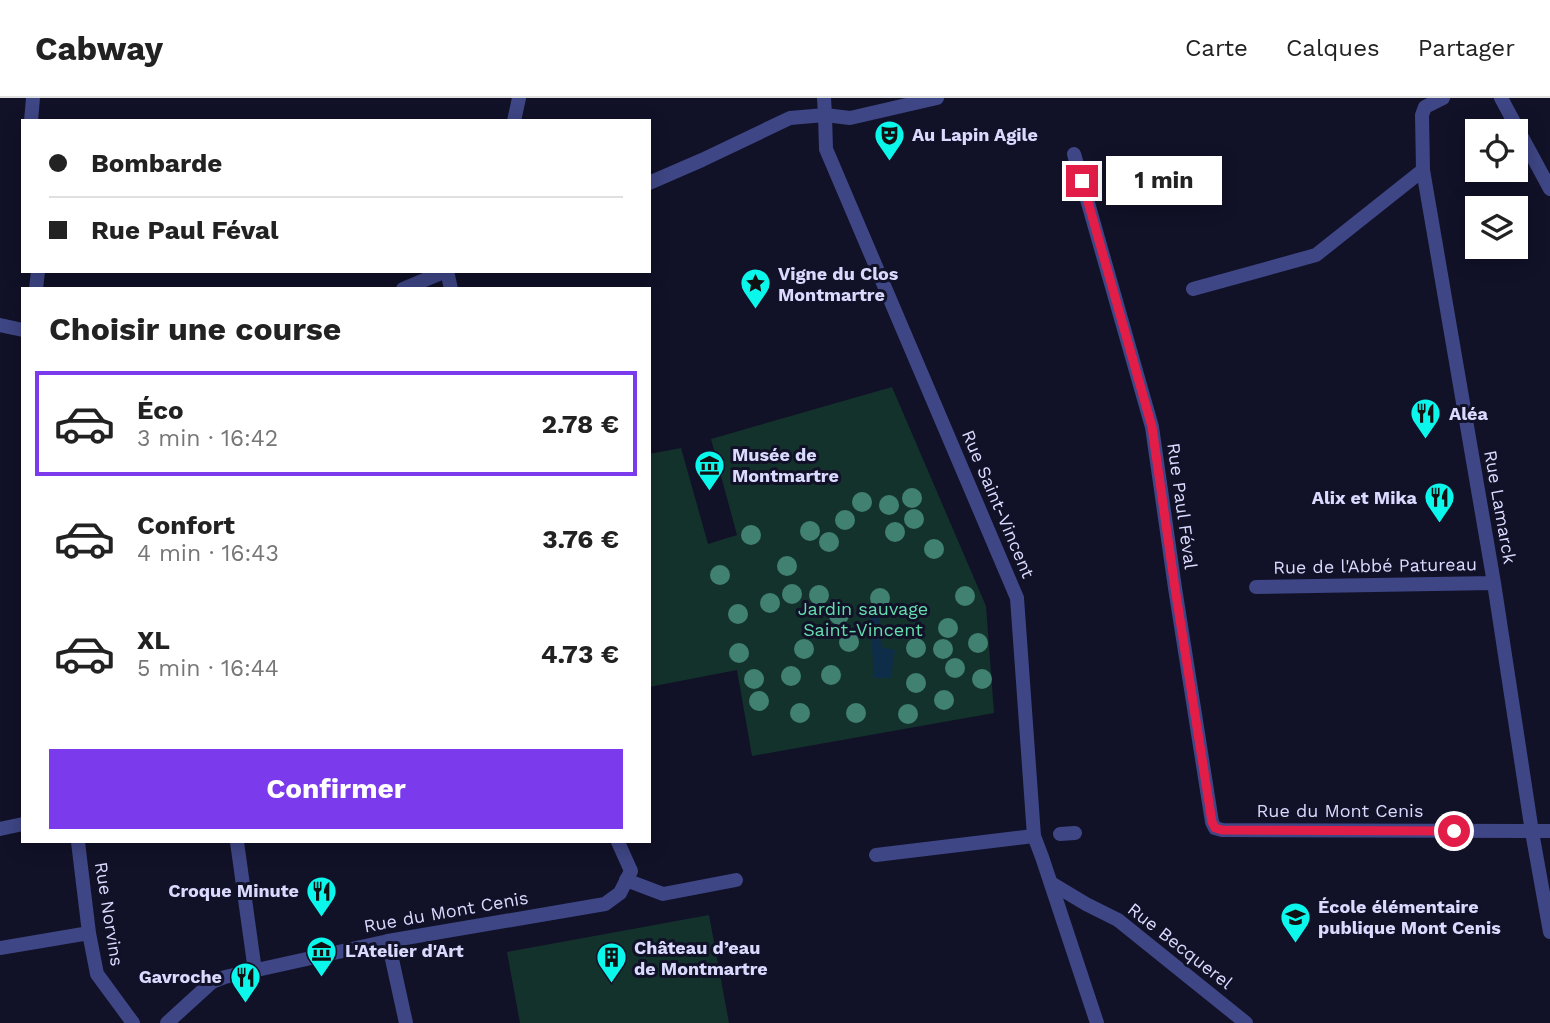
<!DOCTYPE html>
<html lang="fr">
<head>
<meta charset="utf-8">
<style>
  :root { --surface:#fff; --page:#f6f6f6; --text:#222; --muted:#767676; --line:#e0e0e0; --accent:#7c3aed }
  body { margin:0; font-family:"Work Sans",sans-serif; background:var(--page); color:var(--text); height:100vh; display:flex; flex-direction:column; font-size:26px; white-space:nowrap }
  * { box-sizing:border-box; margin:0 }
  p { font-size:23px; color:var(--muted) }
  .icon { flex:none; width:38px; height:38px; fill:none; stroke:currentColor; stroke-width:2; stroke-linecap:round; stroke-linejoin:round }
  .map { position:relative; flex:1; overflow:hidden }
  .side { position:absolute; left:21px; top:189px; width:630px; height:556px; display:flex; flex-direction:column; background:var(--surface); border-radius:0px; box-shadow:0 4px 18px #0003 }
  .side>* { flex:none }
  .top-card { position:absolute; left:21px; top:21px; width:630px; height:154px; border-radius:0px; box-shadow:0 4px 18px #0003; display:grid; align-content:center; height:154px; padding:0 28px; background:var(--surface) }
  .fabs { position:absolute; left:1465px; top:21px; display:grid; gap:14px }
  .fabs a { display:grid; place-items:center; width:63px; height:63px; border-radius:0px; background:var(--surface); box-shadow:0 4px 18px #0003; font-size:35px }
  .end { position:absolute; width:32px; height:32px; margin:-16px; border:9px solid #e11d48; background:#fff; box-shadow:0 0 0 4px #fff }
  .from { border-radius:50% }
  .bubble { position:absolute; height:49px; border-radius:0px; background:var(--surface); box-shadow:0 4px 18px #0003; font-size:23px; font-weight:700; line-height:49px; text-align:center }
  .top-card b { display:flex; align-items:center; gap:24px; height:66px; font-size:26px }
  .top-card b+b { border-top:2px solid var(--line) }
  .top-card i { width:18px; height:18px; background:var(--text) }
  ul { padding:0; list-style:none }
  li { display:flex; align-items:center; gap:21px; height:105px; margin:0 14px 10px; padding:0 14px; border:4px solid transparent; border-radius:0px }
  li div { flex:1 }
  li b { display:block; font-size:26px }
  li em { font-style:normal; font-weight:700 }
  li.selected { border-color:var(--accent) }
  li>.icon { width:63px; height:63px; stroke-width:1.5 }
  h2 { padding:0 28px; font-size:32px; line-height:84px }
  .cta { display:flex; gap:14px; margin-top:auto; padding:14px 28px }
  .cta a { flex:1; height:80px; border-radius:0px; background:var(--accent); color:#fff; font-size:28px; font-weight:700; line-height:80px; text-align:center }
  header { display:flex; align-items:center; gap:42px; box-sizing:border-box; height:98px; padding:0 35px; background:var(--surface); border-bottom:2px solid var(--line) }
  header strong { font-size:33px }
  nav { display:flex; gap:38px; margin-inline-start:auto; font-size:24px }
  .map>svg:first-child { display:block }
</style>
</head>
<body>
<header>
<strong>Cabway</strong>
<nav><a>Carte</a><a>Calques</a><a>Partager</a></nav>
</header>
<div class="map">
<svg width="1550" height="925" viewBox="0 0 1550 925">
  <rect width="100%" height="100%" fill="#111128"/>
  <!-- green -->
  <path fill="#14322c" d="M892,289L986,508L994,615L752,658L737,572L649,589V356L681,350L708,446L737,437L711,341Z
    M709,817L729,925H520L507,854Z"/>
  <!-- water -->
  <path fill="#0e2d49" d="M870,517H880L881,549L895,552L891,580H874Z"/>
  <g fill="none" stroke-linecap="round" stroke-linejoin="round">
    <!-- pedestrian -->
    <path stroke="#3e4685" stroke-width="14" d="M824,0L825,17L850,20L937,0
      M0,731L23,726
      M1060,736L1075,735
      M78,744L89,835L97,876L133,925
      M237,744L255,873
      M876,757L1034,738
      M626,782L663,796L736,782
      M1051,785L1086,806L1118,822L1246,925
      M0,850L89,835
      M167,925L212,884L225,879L388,843L406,925"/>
    <!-- minor -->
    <path stroke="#3e4685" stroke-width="14" d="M1443,0L1425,9L1422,17L1423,72L1494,485L1532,734L1550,834
      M31,23L33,0
      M514,23L519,0
      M1074,56L1152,329L1175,490L1212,724L1215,730L1222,732L1550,733
      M649,85L702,62L790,20L825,17L826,51L1017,500L1034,738L1042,759L1097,925
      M447,173L451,191
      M36,191L38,173
      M403,191L446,173
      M1193,191L1316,157L1423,72
      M0,227L23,232
      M1256,489L1494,485
      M388,843L605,806L620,795L631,773L618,744"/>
    <!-- tertiary -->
    <path stroke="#3e4685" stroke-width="14" d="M1501,0L1550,91"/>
  </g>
  <!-- trees -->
  <g fill="#408171">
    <circle cx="912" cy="400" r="10"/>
    <circle cx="862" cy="404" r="10"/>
    <circle cx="889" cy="407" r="10"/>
    <circle cx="914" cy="421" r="10"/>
    <circle cx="845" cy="422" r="10"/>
    <circle cx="810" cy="433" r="10"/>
    <circle cx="895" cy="434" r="10"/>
    <circle cx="751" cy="437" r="10"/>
    <circle cx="829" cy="444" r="10"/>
    <circle cx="934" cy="451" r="10"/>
    <circle cx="787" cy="468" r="10"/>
    <circle cx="720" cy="477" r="10"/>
    <circle cx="792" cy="496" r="10"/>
    <circle cx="819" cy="497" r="10"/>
    <circle cx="965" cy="498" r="10"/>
    <circle cx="880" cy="500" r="10"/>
    <circle cx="770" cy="505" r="10"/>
    <circle cx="738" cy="516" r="10"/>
    <circle cx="839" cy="517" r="10"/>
    <circle cx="948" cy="530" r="10"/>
    <circle cx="849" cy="544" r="10"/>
    <circle cx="978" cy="545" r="10"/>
    <circle cx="916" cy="550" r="10"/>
    <circle cx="804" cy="551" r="10"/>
    <circle cx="943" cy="551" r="10"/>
    <circle cx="739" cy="555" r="10"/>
    <circle cx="955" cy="570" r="10"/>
    <circle cx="831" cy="577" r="10"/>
    <circle cx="791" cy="578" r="10"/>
    <circle cx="754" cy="581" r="10"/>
    <circle cx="982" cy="581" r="10"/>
    <circle cx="916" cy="585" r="10"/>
    <circle cx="944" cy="602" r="10"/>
    <circle cx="759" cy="603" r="10"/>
    <circle cx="800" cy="615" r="10"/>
    <circle cx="856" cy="615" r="10"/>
    <circle cx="908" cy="616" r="10"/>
  </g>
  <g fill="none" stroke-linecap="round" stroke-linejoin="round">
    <!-- route -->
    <path stroke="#e11d48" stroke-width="9" d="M1082,83L1152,329L1175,490L1212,724L1215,730L1222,732L1454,733"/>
  </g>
  <!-- icons -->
  <defs>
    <symbol id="theatre-pin" viewBox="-11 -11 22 30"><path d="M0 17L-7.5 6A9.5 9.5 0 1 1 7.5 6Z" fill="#0cf7eb" stroke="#111128"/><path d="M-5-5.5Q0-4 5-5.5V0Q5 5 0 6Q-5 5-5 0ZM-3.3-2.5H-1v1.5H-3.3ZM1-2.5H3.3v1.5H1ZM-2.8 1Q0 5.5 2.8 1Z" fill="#111"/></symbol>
    <symbol id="sight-pin" viewBox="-11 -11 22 30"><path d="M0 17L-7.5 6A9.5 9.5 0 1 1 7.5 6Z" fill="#0cf7eb" stroke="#111128"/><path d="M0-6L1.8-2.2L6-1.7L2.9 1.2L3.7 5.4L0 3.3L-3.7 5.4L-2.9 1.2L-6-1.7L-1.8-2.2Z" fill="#111"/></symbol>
    <symbol id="restaurant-pin" viewBox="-11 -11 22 30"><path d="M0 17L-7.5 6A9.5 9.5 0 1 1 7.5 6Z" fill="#0cf7eb" stroke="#111128"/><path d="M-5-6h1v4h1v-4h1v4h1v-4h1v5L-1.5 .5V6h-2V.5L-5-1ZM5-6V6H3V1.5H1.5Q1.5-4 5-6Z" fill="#111"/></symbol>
    <symbol id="museum-pin" viewBox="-11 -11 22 30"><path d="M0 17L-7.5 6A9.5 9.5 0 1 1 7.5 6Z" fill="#0cf7eb" stroke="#111128"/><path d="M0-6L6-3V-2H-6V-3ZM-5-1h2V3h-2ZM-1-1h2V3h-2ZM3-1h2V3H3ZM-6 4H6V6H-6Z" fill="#111"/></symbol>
    <symbol id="school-pin" viewBox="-11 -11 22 30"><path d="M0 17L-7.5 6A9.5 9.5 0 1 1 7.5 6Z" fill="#0cf7eb" stroke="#111128"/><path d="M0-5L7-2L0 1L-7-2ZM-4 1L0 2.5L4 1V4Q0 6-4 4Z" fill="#111"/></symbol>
    <symbol id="building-pin" viewBox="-11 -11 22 30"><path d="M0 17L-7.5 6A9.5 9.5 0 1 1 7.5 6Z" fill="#0cf7eb" stroke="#111128"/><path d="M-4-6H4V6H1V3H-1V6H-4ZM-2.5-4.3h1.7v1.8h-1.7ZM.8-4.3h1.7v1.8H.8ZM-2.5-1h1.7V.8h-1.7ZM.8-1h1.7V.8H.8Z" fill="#111"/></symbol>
  </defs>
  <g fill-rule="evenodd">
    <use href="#theatre-pin" x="872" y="20" width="35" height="47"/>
    <use href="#sight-pin" x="738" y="168" width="35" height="47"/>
    <use href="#restaurant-pin" x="1408" y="298" width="35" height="47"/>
    <use href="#museum-pin" x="692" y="350" width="35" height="47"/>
    <use href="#restaurant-pin" x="1422" y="382" width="35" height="47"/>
    <use href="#restaurant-pin" x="304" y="776" width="35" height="47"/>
    <use href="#school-pin" x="1278" y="802" width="35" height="47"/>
    <use href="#museum-pin" x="304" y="836" width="35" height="47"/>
    <use href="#building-pin" x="594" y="842" width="35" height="47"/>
    <use href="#restaurant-pin" x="228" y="862" width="35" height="47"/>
  </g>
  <g text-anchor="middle" stroke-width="6" stroke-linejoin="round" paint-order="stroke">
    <!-- poi labels -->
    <g font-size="18" font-weight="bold" fill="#d9dafe" stroke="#111128" text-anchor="start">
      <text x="912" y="43">Au Lapin Agile</text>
      <text x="778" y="182">Vigne du Clos<tspan x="778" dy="21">Montmartre</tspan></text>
      <text x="1449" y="322">Aléa</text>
      <text x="732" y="363">Musée de<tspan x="732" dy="21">Montmartre</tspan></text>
      <text x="1417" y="406" text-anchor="end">Alix et Mika</text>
      <text x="299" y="799" text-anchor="end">Croque Minute</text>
      <text x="1318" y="815">École élémentaire<tspan x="1318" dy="21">publique Mont Cenis</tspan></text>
      <text x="634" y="856">Château d’eau<tspan x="634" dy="21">de Montmartre</tspan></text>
      <text x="345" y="859">L'Atelier d'Art</text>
      <text x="222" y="885" text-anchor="end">Gavroche</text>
    </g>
    <!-- street labels -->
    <g font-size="18" fill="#d9dafe" stroke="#111128">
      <text transform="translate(998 406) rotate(67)" y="6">Rue Saint-Vincent</text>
      <text transform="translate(1182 408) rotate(82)" y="6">Rue Paul Féval</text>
      <text transform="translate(1500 409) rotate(80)" y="6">Rue Lamarck</text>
      <text transform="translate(1375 468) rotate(-1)" y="6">Rue de l'Abbé Patureau</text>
      <text x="1340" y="719">Rue du Mont Cenis</text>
      <text transform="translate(446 814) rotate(-10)" y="6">Rue du Mont Cenis</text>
      <text transform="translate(109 816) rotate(81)" y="6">Rue Norvins</text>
      <text transform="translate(1180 848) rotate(38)" y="6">Rue Becquerel</text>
    </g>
    <!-- park labels -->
    <g font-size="18" fill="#66ddad" stroke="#111128">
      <text x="863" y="517">Jardin sauvage<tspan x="863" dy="21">Saint-Vincent</tspan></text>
    </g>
  </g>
</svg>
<div class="fabs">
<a><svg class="icon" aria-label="locate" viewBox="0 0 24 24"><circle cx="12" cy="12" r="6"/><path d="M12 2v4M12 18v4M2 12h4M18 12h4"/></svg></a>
<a><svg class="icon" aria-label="layers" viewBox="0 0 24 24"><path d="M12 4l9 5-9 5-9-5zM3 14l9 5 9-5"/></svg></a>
</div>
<i class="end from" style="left:1454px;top:733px"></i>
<i class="end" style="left:1082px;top:83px"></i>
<div class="bubble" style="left:1106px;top:58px;width:116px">1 min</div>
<div class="top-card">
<b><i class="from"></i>Bombarde</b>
<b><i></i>Rue Paul Féval</b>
</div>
<section class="side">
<h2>Choisir une course</h2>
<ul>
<li class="selected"><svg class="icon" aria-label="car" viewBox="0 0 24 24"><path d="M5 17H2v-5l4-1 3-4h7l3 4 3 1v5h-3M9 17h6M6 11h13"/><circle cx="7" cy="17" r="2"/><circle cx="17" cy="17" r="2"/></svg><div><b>Éco</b><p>3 min · 16:42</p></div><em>2.78 €</em></li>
<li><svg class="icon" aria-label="car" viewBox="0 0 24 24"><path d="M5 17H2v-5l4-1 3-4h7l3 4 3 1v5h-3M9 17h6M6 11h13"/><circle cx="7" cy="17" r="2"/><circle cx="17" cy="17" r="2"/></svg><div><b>Confort</b><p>4 min · 16:43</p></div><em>3.76 €</em></li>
<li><svg class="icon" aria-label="car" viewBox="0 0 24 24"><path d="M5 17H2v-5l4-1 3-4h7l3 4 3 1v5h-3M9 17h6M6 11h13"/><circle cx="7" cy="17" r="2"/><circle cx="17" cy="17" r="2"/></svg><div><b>XL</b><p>5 min · 16:44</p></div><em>4.73 €</em></li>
</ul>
<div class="cta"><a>Confirmer</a></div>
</section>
</div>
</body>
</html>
